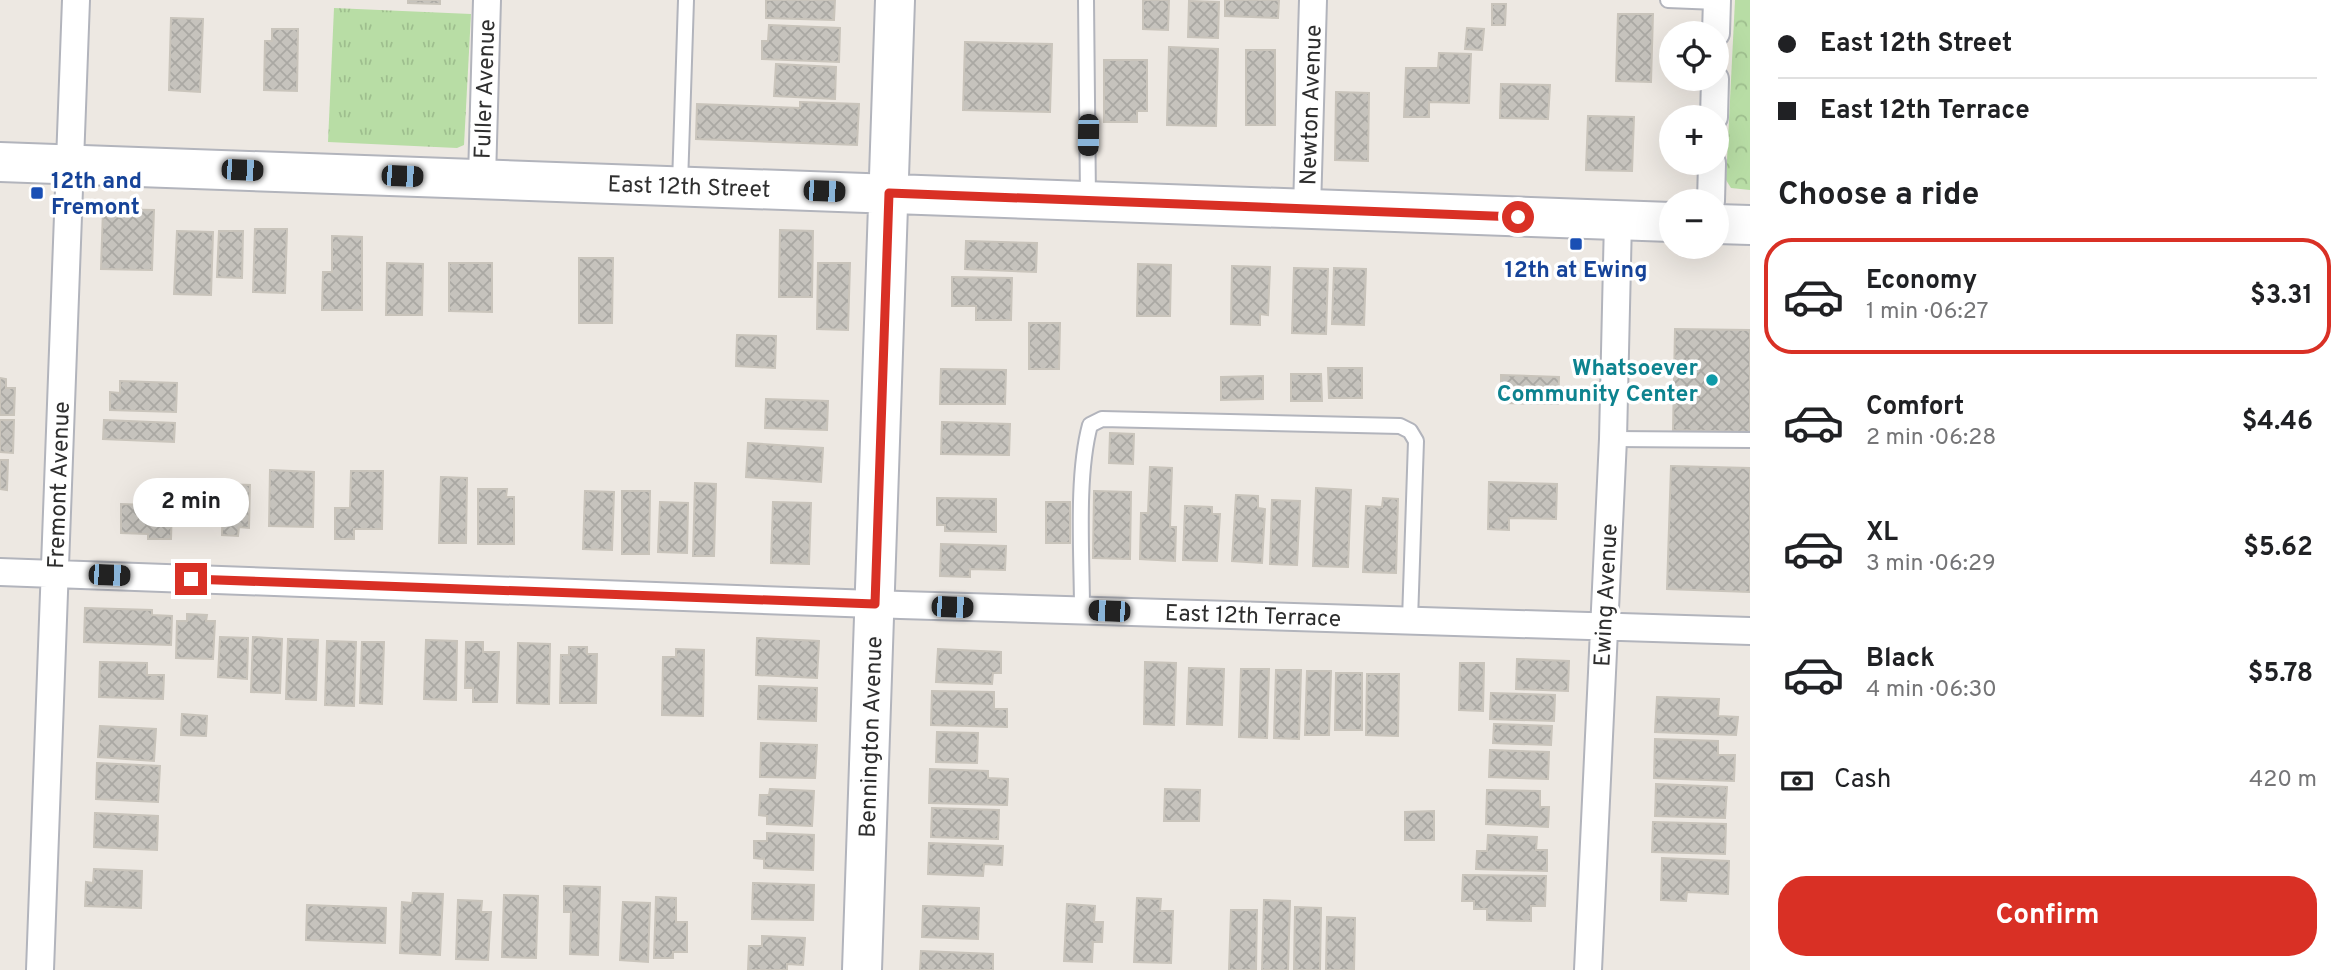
<!DOCTYPE html>
<html lang="en">
<head>
<meta charset="utf-8">
<style>
  :root { --surface:#fff; --page:#f6f6f6; --text:#202124; --muted:#757577; --line:#e0e0e0; --accent:#d93025 }
  body { margin:0; font-family:Overpass,sans-serif; background:var(--page); color:var(--text); height:100vh; display:flex; flex-direction:column; font-size:26px; white-space:nowrap }
  * { box-sizing:border-box; margin:0 }
  p { font-size:23px; color:var(--muted) }
  .icon { flex:none; width:38px; height:38px; fill:none; stroke:currentColor; stroke-width:2; stroke-linecap:round; stroke-linejoin:round }
  .map { position:relative; flex:1; overflow:hidden }
  .panel { display:flex; flex-direction:column; background:var(--surface); width:595px }
  .panel>* { flex:none }
  .banner { display:grid; align-content:center; height:154px; padding:0 28px; background:var(--surface) }
  .controls { position:absolute; left:1659px; top:21px; display:grid; gap:14px }
  .controls a { display:grid; place-items:center; width:70px; height:70px; border-radius:50%; background:var(--surface); box-shadow:0 7px 28px #0002; font-size:35px }
  .end { position:absolute; width:32px; height:32px; margin:-16px; border:9px solid #d93025; background:#fff; box-shadow:0 0 0 4px #fff }
  .from { border-radius:50% }
  .bubble { position:absolute; height:49px; border-radius:24px; background:var(--surface); box-shadow:0 7px 28px #0002; font-size:23px; font-weight:700; line-height:49px; text-align:center }
  .car { position:absolute; width:21px; height:42px; margin:-21px -10px; border-radius:9px; box-shadow:0 0 5px 2px #0007; background:linear-gradient(#222 24%,#8ab4d8 0 40%,#222 0 76%,#8ab4d8 0 86%,#222 0) }
  .banner b { display:flex; align-items:center; gap:24px; height:66px; font-size:26px }
  .banner b+b { border-top:2px solid var(--line) }
  .banner i { width:18px; height:18px; background:var(--text) }
  ul { padding:0; list-style:none }
  li { display:flex; align-items:center; gap:21px; height:116px; margin:0 14px 10px; padding:0 14px; border:4px solid transparent; border-radius:28px }
  li div { flex:1 }
  li b { display:block; font-size:26px }
  li em { font-style:normal; font-weight:700 }
  li.on { border-color:var(--accent) }
  li>.icon { width:63px; height:63px; stroke-width:1.5 }
  h2 { padding:0 28px; font-size:32px; line-height:84px }
  .pay { display:flex; align-items:center; gap:18px; height:77px; padding:0 28px; font-size:26px }
  .pay p { margin-inline-start:auto }
  .action { display:flex; gap:14px; margin-top:auto; padding:14px 28px }
  .action a { flex:1; height:80px; border-radius:28px; background:var(--accent); color:#fff; font-size:28px; font-weight:700; line-height:80px; text-align:center }
  main { display:flex; flex:1; min-height:0 }
  .map>svg:first-child { display:block }
</style>
</head>
<body>
<main>
<div class="map">
<svg width="1750" height="970" viewBox="0 0 1750 970">
  <defs>
    <pattern id="grass-tufts" width="24" height="20" patternUnits="userSpaceOnUse" patternTransform="scale(1.75)"><rect width="24" height="20" fill="#b8dda5"/><path d="M3 7l-1-3M5 7V3M7 7l1-3M15 17l-1-3M17 17v-4M19 17l1-3" fill="none" stroke="#9ebe8e"/></pattern>
    <pattern id="park-crowns" width="20" height="18" patternUnits="userSpaceOnUse" patternTransform="scale(1.75)"><rect width="20" height="18" fill="#b8dda5"/><path d="M2 6a3 3 0 1 1 6 0M12 15a3 3 0 1 1 6 0" fill="none" stroke="#9ebe8e"/></pattern>
    <pattern id="building-cross-hatch" width="8" height="8" patternUnits="userSpaceOnUse" patternTransform="scale(1.75)"><rect width="8" height="8" fill="#c6c3bd"/><path d="M0 0l8 8M0 8l8-8" fill="none" stroke="#aaa8a3"/></pattern>
  </defs>
  <rect width="100%" height="100%" fill="#ede8e2"/>
  <!-- grass -->
  <path fill="url(#grass-tufts)" d="M334,8L471,14L464,145L457,148L328,142Z"/>
  <!-- park -->
  <path fill="url(#park-crowns)" d="M1735,0H1750V190L1731,188L1726,180Z"/>
  <!-- building -->
  <path fill="url(#building-cross-hatch)" stroke="#c9c4bb" stroke-width="2" d="M408,0H440V4L408,3Z
    M766,0H835L834,20L766,18Z
    M1143,0H1169L1168,30L1143,29Z
    M1225,0H1279L1278,18L1225,16Z
    M1189,1L1219,2L1218,38L1188,37Z
    M1492,4H1506L1505,25H1492Z
    M1618,14H1653L1651,82L1616,81Z
    M171,18L203,19L200,92L169,90Z
    M769,25L840,28L839,62L762,59V41H768Z
    M1467,28L1484,29L1482,50L1465,49Z
    M272,29H298L297,91L264,90L265,41H272Z
    M965,42L1052,44L1050,112L963,110Z
    M1169,47L1218,49L1216,126L1167,125Z
    M1246,50H1275V125H1246Z
    M1439,53L1471,54L1469,103L1429,102V117H1404L1406,68H1438Z
    M1104,60H1147V111H1137V122H1104Z
    M776,64L836,67L835,99L774,96Z
    M1501,84L1550,85L1548,119L1500,118Z
    M1336,92L1369,93L1368,161L1335,160Z
    M800,102L859,104L857,145L696,139L697,104L800,108Z
    M1588,116L1634,117L1632,171L1586,170Z
    M103,209L154,210L152,270L101,269Z
    M255,229H287L285,293L253,292Z
    M780,230L813,231L812,297H779Z
    M177,231L213,232L211,295L174,294Z
    M219,231H243L242,278L217,277Z
    M332,236L362,237V310H322L323,272H332Z
    M966,241L1037,243L1036,272L965,269Z
    M579,258H613L612,323H579Z
    M387,263L423,264L422,315H386Z
    M449,263H492V312L449,311Z
    M818,263H850L848,330L817,329Z
    M1138,264L1171,265L1170,316H1137Z
    M1232,266L1270,267L1268,315L1260,314V325L1231,324Z
    M1294,268L1328,269L1326,334L1292,333Z
    M1334,268L1366,269L1364,325L1332,324Z
    M952,277L1012,278L1011,320H976V306H952Z
    M1029,323H1060L1059,369H1029Z
    M1675,329L1750,330V432L1673,430Z
    M737,335L776,336L775,368L736,366Z
    M1328,368H1362V398H1329Z
    M941,369L1006,370L1005,404H940Z
    M1291,374H1321L1322,401H1291Z
    M1501,375L1559,377L1558,404L1501,403Z
    M1263,376V399L1221,400V377Z
    M0,378L6,379V388H15L14,415H0Z
    M120,381L177,383L176,412L110,410V392L120,393Z
    M766,399L828,401L827,430L765,428Z
    M0,420H14L13,453L0,452Z
    M104,420L175,423L174,442L103,439Z
    M942,422L1010,424L1009,455L941,454Z
    M1110,433L1134,434L1133,464L1109,463Z
    M748,443L823,448L821,482L746,477Z
    M0,460H8L7,490L0,489Z
    M1671,466L1750,468V592L1667,589Z
    M1150,467L1172,468L1170,527H1176L1175,561L1140,559L1141,513H1148Z
    M270,470L314,472L313,527L269,526Z
    M351,471H383L382,529H354V539H335V508H350Z
    M441,477L467,478L466,543H439Z
    M1489,482L1557,484L1556,519L1509,518V530L1488,529Z
    M695,483L716,484L714,556H693Z
    M223,484L250,485L249,528L239,527L238,536L222,535Z
    M1316,488L1351,490L1348,567L1313,566Z
    M478,489H507L506,497H514V544H478Z
    M585,491L614,492L612,550L583,549Z
    M622,491H650L649,554H622Z
    M1094,491L1131,492L1130,559L1093,558Z
    M1236,495L1258,496V508L1265,509L1262,563L1232,561Z
    M937,498L996,499V532L945,531V525H937Z
    M1383,498L1398,499L1396,573L1363,572L1366,506L1382,507Z
    M1272,500L1300,501L1297,565L1270,564Z
    M660,502L688,503L687,553L658,552Z
    M773,502L811,503L809,564L771,563Z
    M1046,502H1070V543H1046Z
    M121,504L172,506L171,539H148V534L121,533Z
    M1185,506L1212,507V514H1220L1217,561L1183,560Z
    M941,544L1006,546L1005,570L970,569V577L940,576Z
    M85,608L152,610V615L172,616L171,645L84,642Z
    M187,614L207,615L206,621H215L213,659L176,658L177,621H187Z
    M220,637L248,638L247,679L218,677Z
    M253,637L282,639L280,693L251,692Z
    M757,638L819,641L817,678L756,675Z
    M288,639L318,640L316,700L286,699Z
    M426,640L457,641L456,700L424,699Z
    M327,641L356,642L354,706L325,705Z
    M362,642H384L382,704L360,703Z
    M466,642H483V652H499L497,702H473V688H465Z
    M518,643L550,644L549,704L517,703Z
    M569,647H587V654H597L596,703H560L561,655H569Z
    M676,649L704,650L703,716L662,715L663,657H676Z
    M938,649L1001,652V673H993L992,684L936,682Z
    M1517,659L1569,661L1568,691L1516,689Z
    M100,662L147,663V675H164L163,699L99,697Z
    M1145,662L1176,663L1174,725L1144,724Z
    M1460,663H1484L1483,711L1459,710Z
    M1189,668L1224,669L1222,725L1187,724Z
    M1241,669H1269L1267,738L1239,737Z
    M1276,670H1301L1299,739L1274,738Z
    M1307,671H1331L1329,735H1305Z
    M1336,673H1362V730H1335Z
    M1367,674H1399L1398,736L1366,735Z
    M759,686L817,688L816,721L758,719Z
    M932,691L994,692V709H1007V727L931,725Z
    M1491,693L1555,695L1554,721L1490,719Z
    M1657,697L1719,699L1718,716L1738,717L1736,735L1655,732Z
    M182,714L207,716L206,736L181,735Z
    M1494,724L1552,726L1551,745L1493,743Z
    M100,726L156,729L154,761L98,757Z
    M937,732L978,733L977,763L936,762Z
    M1655,739L1718,741V755H1735L1734,781L1654,778Z
    M761,743L817,745L815,778L760,777Z
    M1490,750L1549,752L1548,779L1489,777Z
    M97,763L160,766L158,802L96,799Z
    M930,769L988,771V778L1008,779L1007,805L929,803Z
    M1656,784L1727,787L1725,818L1655,816Z
    M770,789L814,791L812,826L767,824V816L759,815L760,795H769Z
    M1165,789L1200,790L1199,821H1164Z
    M1487,790L1540,791V807H1549L1548,827L1486,824Z
    M932,808L999,810L998,839L931,837Z
    M1434,811V840H1405V812Z
    M95,813L158,816L157,850L94,847Z
    M1653,822L1726,824L1725,854L1652,852Z
    M767,833L814,835L813,870L764,868V859L754,858V841H767Z
    M1488,835L1537,837L1536,850H1547V871L1476,869L1477,851H1487Z
    M929,843L1003,846L1002,865L984,864L983,876L928,874Z
    M1662,858L1729,861L1728,894L1687,892L1686,901L1661,900Z
    M94,869L142,871L141,908L85,906L86,882L93,883Z
    M1463,875L1546,876L1545,906H1531V921L1487,920V909H1474V901H1462Z
    M753,883L814,885L813,920L752,919Z
    M564,886L600,887L598,955L570,954L571,912H564Z
    M413,893L443,894L440,955L400,953L402,902L412,903Z
    M504,895L538,896L536,958L502,957Z
    M656,897L676,898V922H687V952H673V958H654Z
    M1137,898L1161,899L1160,911H1173L1171,963L1134,962Z
    M458,900L482,901L481,912H491L488,960L456,959Z
    M1264,900L1290,901L1288,970H1262Z
    M623,902L650,903L648,962L620,960Z
    M1067,904L1095,906L1094,922H1103L1102,942H1093L1092,962L1064,961Z
    M307,905L386,908L385,943L306,940Z
    M923,906L979,908L978,939L922,937Z
    M1295,907L1321,908L1320,970H1294Z
    M1231,910H1257L1256,970H1229Z
    M1327,917L1355,918L1354,970H1326Z
    M762,936L805,938L803,965L787,964V970H748L749,946H762Z
    M921,951L993,954V970H920Z"/>
  <g fill="none" stroke-linecap="round" stroke-linejoin="round">
    <defs>
      <path id="lane" d="M1086,0L1088,199
        M1668,0L1717,2
        M680,184L686,0
        M1613,439L1750,440
        M1082,610C1082,555 1076,477 1090,425L1102,419L1400,426L1410,431L1416,441L1410,620"/>
      <path id="street" d="M1716,33L1717,0
        M1714,117L1715,79
        M482,178L487,0
        M1711,201L1712,163
        M1307,209L1313,0
        M0,572L901,605L1750,631
        M40,970L76,0
        M1588,970L1613,439L1618,220"/>
      <path id="secondary" d="M0,162L1671,222
        M1717,224L1750,225
        M862,970L895,0"/>
    </defs>
    <!-- lane casing -->
    <use href="#lane" stroke="#b2b4bc" stroke-width="18"/>
    <!-- street casing -->
    <use href="#street" stroke="#b2b4bc" stroke-width="30"/>
    <!-- secondary casing -->
    <use href="#secondary" stroke="#b2b4bc" stroke-width="42"/>
    <!-- lane -->
    <use href="#lane" stroke="#fff" stroke-width="14"/>
    <!-- street -->
    <use href="#street" stroke="#fff" stroke-width="26"/>
    <!-- secondary -->
    <use href="#secondary" stroke="#fff" stroke-width="38"/>
  </g>
  <g fill="none" stroke-linecap="round" stroke-linejoin="round">
    <!-- route -->
    <path stroke="#d93025" stroke-width="9" d="M191,579L875,604L889,193L1518,217"/>
  </g>
  <!-- markers -->
  <g fill="#1a4fb4" stroke="#fff" stroke-width="2.5">
    <rect x="30" y="186" width="14" height="14" rx="3.5"/>
    <rect x="1569" y="237" width="14" height="14" rx="3.5"/>
  </g>
  <circle fill="#0f9aa8" stroke="#fff" stroke-width="2.5" cx="1712" cy="380" r="7"/>
  <g text-anchor="middle" stroke-width="7" stroke-linejoin="round" paint-order="stroke">
    <!-- street labels -->
    <g font-size="23" fill="#2e2e2e" stroke="#fff">
      <text transform="translate(484 89) rotate(-88)" y="8">Fuller Avenue</text>
      <text transform="translate(1310 105) rotate(-88)" y="8">Newton Avenue</text>
      <text transform="translate(689 186) rotate(2)" y="8">East 12th Street</text>
      <text transform="translate(58 485) rotate(-88)" y="8">Fremont Avenue</text>
      <text transform="translate(1605 595) rotate(-87)" y="8">Ewing Avenue</text>
      <text transform="translate(1253 615) rotate(2)" y="8">East 12th Terrace</text>
      <text transform="translate(870 737) rotate(-88)" y="8">Bennington Avenue</text>
    </g>
    <!-- transit labels -->
    <g font-size="23" font-weight="bold" fill="#164399" stroke="#fff" text-anchor="start">
      <text x="51" y="188">12th and<tspan x="51" dy="26">Fremont</tspan></text>
      <text x="1576" y="277" text-anchor="middle">12th at Ewing</text>
    </g>
    <!-- culture labels -->
    <g font-size="23" font-weight="bold" fill="#0d838f" stroke="#fff" text-anchor="end">
      <text x="1698" y="375">Whatsoever<tspan x="1698" dy="26">Community Center</tspan></text>
    </g>
  </g>
</svg>
<div class="controls">
<a><svg class="icon" aria-label="locate" viewBox="0 0 24 24"><circle cx="12" cy="12" r="6"/><path d="M12 2v4M12 18v4M2 12h4M18 12h4"/></svg></a>
<a>+</a>
<a>−</a>
</div>
<i class="end from" style="left:1518px;top:217px"></i>
<i class="end" style="left:191px;top:579px"></i>
<div class="bubble" style="left:133px;top:478px;width:116px">2 min</div>
<i class="car" style="left:1088px;top:135px;rotate:181deg"></i>
<i class="car" style="left:242px;top:170px;rotate:92deg"></i>
<i class="car" style="left:402px;top:176px;rotate:92deg"></i>
<i class="car" style="left:824px;top:191px;rotate:92deg"></i>
<i class="car" style="left:109px;top:575px;rotate:92deg"></i>
<i class="car" style="left:952px;top:607px;rotate:92deg"></i>
<i class="car" style="left:1109px;top:611px;rotate:272deg"></i>
</div>
<section class="panel">
<div class="banner">
<b><i class="from"></i>East 12th Street</b>
<b><i></i>East 12th Terrace</b>
</div>
<h2>Choose a ride</h2>
<ul>
<li class="on"><svg class="icon" aria-label="car" viewBox="0 0 24 24"><path d="M5 17H2v-5l4-1 3-4h7l3 4 3 1v5h-3M9 17h6M6 11h13"/><circle cx="7" cy="17" r="2"/><circle cx="17" cy="17" r="2"/></svg><div><b>Economy</b><p>1 min · 06:27</p></div><em>$3.31</em></li>
<li><svg class="icon" aria-label="car" viewBox="0 0 24 24"><path d="M5 17H2v-5l4-1 3-4h7l3 4 3 1v5h-3M9 17h6M6 11h13"/><circle cx="7" cy="17" r="2"/><circle cx="17" cy="17" r="2"/></svg><div><b>Comfort</b><p>2 min · 06:28</p></div><em>$4.46</em></li>
<li><svg class="icon" aria-label="car" viewBox="0 0 24 24"><path d="M5 17H2v-5l4-1 3-4h7l3 4 3 1v5h-3M9 17h6M6 11h13"/><circle cx="7" cy="17" r="2"/><circle cx="17" cy="17" r="2"/></svg><div><b>XL</b><p>3 min · 06:29</p></div><em>$5.62</em></li>
<li><svg class="icon" aria-label="car" viewBox="0 0 24 24"><path d="M5 17H2v-5l4-1 3-4h7l3 4 3 1v5h-3M9 17h6M6 11h13"/><circle cx="7" cy="17" r="2"/><circle cx="17" cy="17" r="2"/></svg><div><b>Black</b><p>4 min · 06:30</p></div><em>$5.78</em></li>
</ul>
<div class="pay"><svg class="icon" aria-label="cash" viewBox="0 0 24 24"><path d="M3 7h18v10H3z"/><circle cx="12" cy="12" r="2"/></svg>Cash<p>420 m</p></div>
<div class="action"><a>Confirm</a></div>
</section>
</main>
</body>
</html>
